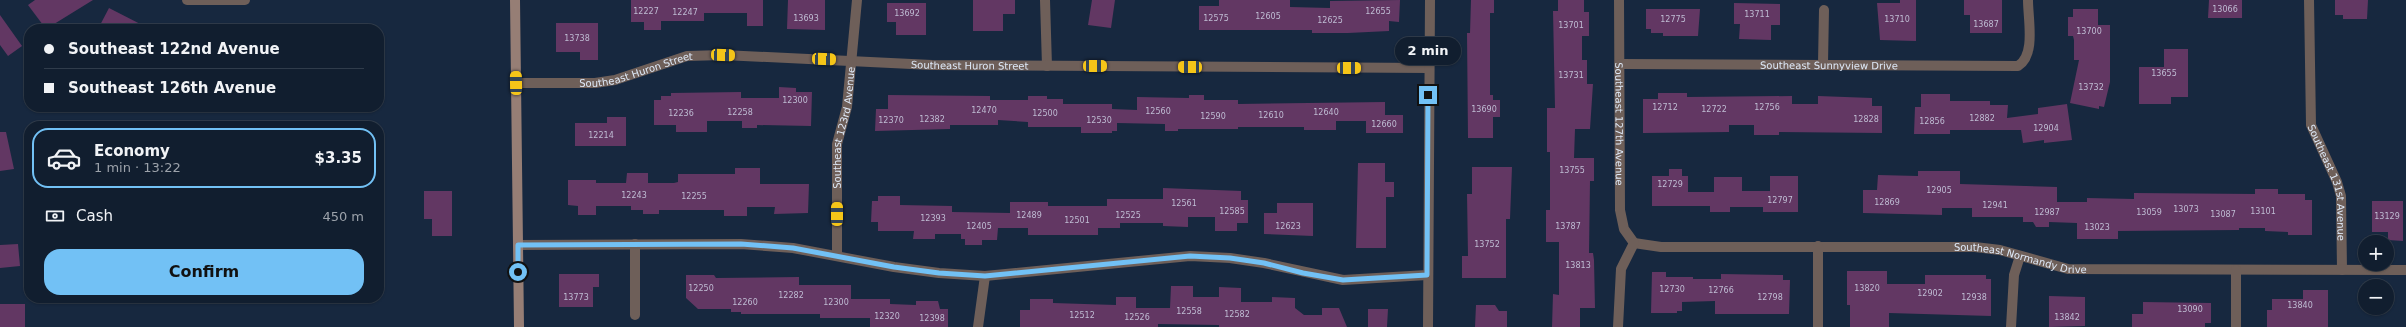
<!DOCTYPE html>
<html lang="en">
<head>
<meta charset="utf-8">
<style>
  :root { --surface:#111e2f; --page:#1a2737; --text:#f1f3f6; --muted:#9ca2aa; --line:#303c4b; --accent:#72c1f5 }
  body { margin:0; font-family:"DejaVu Sans",sans-serif; background:var(--page); color:var(--text); height:100vh; display:flex; flex-direction:column; font-size:15px; white-space:nowrap }
  * { box-sizing:border-box; margin:0 }
  p { font-size:13px; color:var(--muted) }
  .icon { flex:none; width:22px; height:22px; fill:none; stroke:currentColor; stroke-width:2; stroke-linecap:round; stroke-linejoin:round }
  .map { position:relative; flex:1; overflow:hidden }
  .details { position:absolute; left:24px; top:121px; width:360px; height:182px; display:flex; flex-direction:column; background:var(--surface); border-radius:16px; box-shadow:0 1px 3px #0004,0 0 0 1px var(--line) }
  .details>* { flex:none }
  .guide { position:absolute; left:24px; top:24px; width:360px; height:88px; border-radius:16px; box-shadow:0 1px 3px #0004,0 0 0 1px var(--line); display:grid; align-content:center; height:88px; padding:0 20px; background:var(--surface) }
  .fabs { position:absolute; left:2358px; top:235px; display:grid; gap:8px }
  .fabs a { display:grid; place-items:center; width:36px; height:36px; border-radius:50%; background:var(--surface); box-shadow:0 1px 3px #0004,0 0 0 1px var(--line); font-size:20px }
  .end { position:absolute; width:18px; height:18px; margin:-9px; border:5px solid #72c1f5; background:#111; box-shadow:0 0 0 2px #111 }
  .from { border-radius:50% }
  .bubble { position:absolute; height:28px; border-radius:14px; background:var(--surface); box-shadow:0 1px 3px #0004,0 0 0 1px var(--line); font-size:13px; font-weight:700; line-height:28px; text-align:center }
  .car { position:absolute; width:12px; height:24px; margin:-12px -6px; border-radius:5px; box-shadow:0 0 3px 1px #0007; background:linear-gradient(#f5c518 24%,#345 0 40%,#f5c518 0 76%,#345 0 86%,#f5c518 0) }
  .guide b { display:flex; align-items:center; gap:14px; height:38px; font-size:15px }
  .guide b+b { border-top:1px solid var(--line) }
  .guide i { width:10px; height:10px; background:var(--text) }
  ul { padding:7px 0 0; list-style:none }
  li { display:flex; align-items:center; gap:12px; height:60px; margin:0 8px 6px; padding:0 12px; border:2px solid transparent; border-radius:16px }
  li div { flex:1 }
  li b { display:block; font-size:15px }
  li em { font-style:normal; font-weight:700 }
  li.current { border-color:var(--accent) }
  li>.icon { width:36px; height:36px; stroke-width:1.5 }
  .pay { display:flex; align-items:center; gap:10px; height:44px; padding:0 20px; font-size:15px }
  .pay p { margin-inline-start:auto }
  .cta { display:flex; gap:8px; margin-top:auto; padding:8px 20px }
  .cta a { flex:1; height:46px; border-radius:16px; background:var(--accent); color:#111; font-size:16px; font-weight:700; line-height:46px; text-align:center }
  .map>svg:first-child { display:block }
</style>
</head>
<body>
<div class="map">
<svg width="2406" height="327" viewBox="0 0 2406 327">
  <rect width="100%" height="100%" fill="#17283f"/>
  <!-- building -->
  <path fill="#623763" d="M35,0H93L46,29L28,5Z
    M631,0H763V26H747V13H704V21H661V30H644V22H631Z
    M788,0H825V30L787,29Z
    M973,0H1015V14H1003V31H973Z
    M1092,0H1115L1111,28L1088,25Z
    M1219,0H1290V7L1330,8V1L1400,0L1399,22L1389,21V31L1348,33H1312V30H1199V6H1219Z
    M1471,0H1494V13H1490V95H1493V100H1500V117H1493V138H1468L1467,33H1470Z
    M1558,0H1584V12H1589V36H1582V60H1587V84H1593L1590,129H1575L1574,158H1594V181H1590L1589,253H1593L1594,260L1595,308H1580V327H1552L1553,294L1559,295V242H1546V210H1550V152H1547V108H1555L1553,11H1558Z
    M1900,0H1916V41L1880,40L1877,3H1900Z
    M1964,0H2002V33H1970V15H1964Z
    M2209,0H2242V18H2208Z
    M2335,0H2368L2367,19H2343V15H2335Z
    M887,3H926V35H896V22H887Z
    M1734,3L1780,4V25H1771V40L1739,39L1740,24H1734Z
    M109,8L150,29H98Z
    M1646,9H1700L1698,36H1663V33H1651V29H1646Z
    M2073,9H2098V25H2110V82L2104,107L2099,106V109L2070,103L2079,60H2074V40L2073,36H2068V17H2073Z
    M0,15L22,46L8,56L0,45Z
    M556,23H598V60H580V52H556Z
    M2164,49H2188V97H2171V104H2139V67H2164Z
    M779,87L796,88V92H812L811,126L757,125V128H742V121H707V132H676V125H654V100H661V96H671V93L741,92V98H779Z
    M1658,93H1687V97L1792,96V104H1818V96L1872,98V106H1882V133L1779,132V135H1754V125H1729V132L1643,133V99H1658Z
    M1921,94H1950V101H1990V105H2008L2007,118L2038,114V108L2067,104L2072,140L2044,143V140L2023,143L2021,130H1950V134H1914L1915,107H1921Z
    M888,95L990,96V100H1028V96H1047V99H1063V104H1112V109L1137,110V97L1189,98V95H1204V100H1238V104L1385,102V115H1403V133H1366V121H1336V130H1304V127H1238V129H1178V131H1165V124L1117,123V131H1112V133H1081V127H1028V122L998,120V125H950V129L875,131L876,109H888Z
    M607,117H626V146H575V123H607Z
    M0,132H6L14,169L0,171Z
    M1358,163H1385V182H1394V197H1386V248H1356Z
    M1472,167H1512L1510,219H1506V278H1462V256H1468L1467,194H1472Z
    M735,168H760V184H809L808,213L774,214L775,207H747V216H724V210H659V214H643V210H631V206H596V215H578V206L568,205V180H596V183H626L627,173H648V183H674L678,182V174H735Z
    M1669,169H1682V176H1688V192H1714V177H1742V191H1770V176H1798V212H1763V207H1730V212H1710V206H1652V176H1669Z
    M1918,171H1960V184L2057,187V202H2087V198L2134,199V193L2255,194V189H2278V194H2305V200H2312V235H2288V232L2265,231V228H2239V230L2118,231V239H2077V223L2049,222V227H2036L2033,222H2023V217H1972V208H1942V215L1863,213V190H1877L1878,175L1918,176Z
    M1163,188L1241,191V200H1248V223H1237V231H1215V217H1188V227L1163,226V223H1120V228H1098V235H1028V228H998L997,240H982V245H965V239H961V234H935V239H913L914,231H878V222H871L872,201H878V196H900V205L952,206V212L1010,213V202H1048V206H1107V199H1163Z
    M424,191H452V236H432V219H424Z
    M2372,201H2403V241L2388,240V232H2372Z
    M1277,203H1313V236L1264,234V213H1277Z
    M18,244L20,266L0,268V245Z
    M1847,271H1887V284H1925V275H1986V279H1991V316L1889,313V327H1850V305H1847Z
    M1652,272H1666V277H1693V279H1721V274L1783,275V280H1790L1789,314H1715V301L1682,302V311H1677V313H1651Z
    M559,274H599V287H593V307H559Z
    M686,275H714L716,278L799,277V285H851V299H890V304L916,305V301H938L940,309H948V327H870V318H820V314H741V312H731V309H698L686,298Z
    M1171,286H1193V297H1219V287L1241,288V302H1272V297L1295,298V308L1304,315H1322V308H1339L1347,327H1219V325L1158,324V327H1020V310H1030V299H1053V303L1116,305V297H1136V308H1170Z
    M2303,290H2328V327H2267V310H2272V299H2303Z
    M2049,296L2085,297V326L2049,327Z
    M2143,302L2211,303V323H2205V327H2132V314H2143Z
    M0,304H25V327H0Z
    M1476,305H1495L1499,311H1507V327H1475Z
    M1368,309H1388L1387,327H1368Z"/>
  <g fill="none" stroke-linecap="round" stroke-linejoin="round">
    <!-- minor -->
    <g stroke="#6e5f59" stroke-width="10">
      <path d="M187,0H245"/>
      <path d="M1045,0L1047,66"/>
      <path id="s1" d="M1619,0L1620,210L1624,229L1634,243"/>
      <path id="s2" d="M2309,0L2311,125L2337,182L2341,196L2342,270"/>
      <path d="M1823,63L1824,10"/>
      <path id="s3" d="M1620,64L2018,66C2036,55 2028,20 2028,0"/>
      <path id="s4" d="M516,83H595L615,80L687,56L723,55L932,65L1429,68"/>
      <path id="s5" d="M1634,243L1661,247H1975L2000,250L2068,269L2406,270"/>
      <path d="M635,244V315"/>
      <path d="M518,245L741,244L793,248L894,267L939,273L985,276L1190,256L1230,258L1264,263L1343,280L1427,275"/>
      <path id="s6" d="M837,256V144L847,107L857,0"/>
      <path d="M978,327L985,276"/>
      <path d="M1428,327L1430,0"/>
      <path d="M1618,327L1621,269L1634,243"/>
      <path d="M1818,327V246"/>
      <path d="M2011,327L2014,275L2020,256"/>
      <path d="M2236,327V270"/>
    </g>
    <!-- secondary -->
    <path stroke="#967e75" stroke-width="10" d="M515,0L519,327"/>
  </g>
  <g fill="none" stroke-linecap="round" stroke-linejoin="round">
    <!-- route -->
    <path stroke="#72c1f5" stroke-width="5" d="M518,272V245L741,244L793,248L894,267L939,273L985,276L1190,256L1230,258L1264,263L1303,273L1343,280L1427,275L1428,95"/>
  </g>
  <g text-anchor="middle" stroke-width="3" stroke-linejoin="round" paint-order="stroke">
    <!-- number labels -->
    <g font-size="8" fill="#bfbcd3">
      <text x="2225" y="12">13066</text>
      <text x="646" y="14">12227</text>
      <text x="1378" y="14">12655</text>
      <text x="685" y="15">12247</text>
      <text x="907" y="16">13692</text>
      <text x="1757" y="17">13711</text>
      <text x="1268" y="19">12605</text>
      <text x="806" y="21">13693</text>
      <text x="1216" y="21">12575</text>
      <text x="1673" y="22">12775</text>
      <text x="1897" y="22">13710</text>
      <text x="1330" y="23">12625</text>
      <text x="1986" y="27">13687</text>
      <text x="1571" y="28">13701</text>
      <text x="2089" y="34">13700</text>
      <text x="577" y="41">13738</text>
      <text x="2164" y="76">13655</text>
      <text x="1571" y="78">13731</text>
      <text x="2091" y="90">13732</text>
      <text x="795" y="103">12300</text>
      <text x="1665" y="110">12712</text>
      <text x="1767" y="110">12756</text>
      <text x="1484" y="112">13690</text>
      <text x="1714" y="112">12722</text>
      <text x="984" y="113">12470</text>
      <text x="1158" y="114">12560</text>
      <text x="740" y="115">12258</text>
      <text x="1326" y="115">12640</text>
      <text x="681" y="116">12236</text>
      <text x="1045" y="116">12500</text>
      <text x="1271" y="118">12610</text>
      <text x="1213" y="119">12590</text>
      <text x="1982" y="121">12882</text>
      <text x="932" y="122">12382</text>
      <text x="1866" y="122">12828</text>
      <text x="891" y="123">12370</text>
      <text x="1099" y="123">12530</text>
      <text x="1932" y="124">12856</text>
      <text x="1384" y="127">12660</text>
      <text x="2046" y="131">12904</text>
      <text x="601" y="138">12214</text>
      <text x="1572" y="173">13755</text>
      <text x="1670" y="187">12729</text>
      <text x="1939" y="193">12905</text>
      <text x="634" y="198">12243</text>
      <text x="694" y="199">12255</text>
      <text x="1780" y="203">12797</text>
      <text x="1887" y="205">12869</text>
      <text x="1184" y="206">12561</text>
      <text x="1995" y="208">12941</text>
      <text x="2186" y="212">13073</text>
      <text x="1232" y="214">12585</text>
      <text x="2263" y="214">13101</text>
      <text x="2047" y="215">12987</text>
      <text x="2149" y="215">13059</text>
      <text x="2223" y="217">13087</text>
      <text x="1029" y="218">12489</text>
      <text x="1128" y="218">12525</text>
      <text x="2387" y="219">13129</text>
      <text x="933" y="221">12393</text>
      <text x="1077" y="223">12501</text>
      <text x="979" y="229">12405</text>
      <text x="1288" y="229">12623</text>
      <text x="1568" y="229">13787</text>
      <text x="2097" y="230">13023</text>
      <text x="1487" y="247">13752</text>
      <text x="1578" y="268">13813</text>
      <text x="701" y="291">12250</text>
      <text x="1867" y="291">13820</text>
      <text x="1672" y="292">12730</text>
      <text x="1721" y="293">12766</text>
      <text x="1930" y="296">12902</text>
      <text x="791" y="298">12282</text>
      <text x="576" y="300">13773</text>
      <text x="1770" y="300">12798</text>
      <text x="1974" y="300">12938</text>
      <text x="745" y="305">12260</text>
      <text x="836" y="305">12300</text>
      <text x="2300" y="308">13840</text>
      <text x="2190" y="312">13090</text>
      <text x="1189" y="314">12558</text>
      <text x="1237" y="317">12582</text>
      <text x="1082" y="318">12512</text>
      <text x="887" y="319">12320</text>
      <text x="1137" y="320">12526</text>
      <text x="2067" y="320">13842</text>
      <text x="932" y="321">12398</text>
    </g>
    <!-- street labels -->
    <g font-size="10" fill="#dee9f8" stroke="#17283f">
      <text dy="4" stroke="none"><textPath href="#s4" startOffset="458">Southeast Huron Street</textPath></text>
      <text dy="4" stroke="none"><textPath href="#s3" startOffset="209">Southeast Sunnyview Drive</textPath></text>
      <text dy="4" stroke="none"><textPath href="#s4" startOffset="122">Southeast Huron Street</textPath></text>
      <text dy="4" stroke="none"><textPath href="#s1" startOffset="124">Southeast 127th Avenue</textPath></text>
      <text dy="4" stroke="none"><textPath href="#s6" startOffset="129">Southeast 123rd Avenue</textPath></text>
      <text dy="4" stroke="none"><textPath href="#s2" startOffset="186">Southeast 131st Avenue</textPath></text>
      <text dy="4" stroke="none"><textPath href="#s5" startOffset="388">Southeast Normandy Drive</textPath></text>
    </g>
  </g>
</svg>
<div class="fabs">
<a>+</a>
<a>−</a>
</div>
<i class="end from" style="left:518px;top:272px"></i>
<i class="end" style="left:1428px;top:95px"></i>
<div class="bubble" style="left:1395px;top:37px;width:66px">2 min</div>
<i class="car" style="left:723px;top:55px;rotate:92deg"></i>
<i class="car" style="left:824px;top:59px;rotate:92deg"></i>
<i class="car" style="left:1095px;top:66px;rotate:90deg"></i>
<i class="car" style="left:1190px;top:67px;rotate:271deg"></i>
<i class="car" style="left:1349px;top:68px;rotate:90deg"></i>
<i class="car" style="left:516px;top:83px;rotate:359deg"></i>
<i class="car" style="left:837px;top:214px;rotate:0deg"></i>
<div class="guide">
<b><i class="from"></i>Southeast 122nd Avenue</b>
<b><i></i>Southeast 126th Avenue</b>
</div>
<section class="details">
<ul>
<li class="current"><svg class="icon" aria-label="car" viewBox="0 0 24 24"><path d="M5 17H2v-5l4-1 3-4h7l3 4 3 1v5h-3M9 17h6M6 11h13"/><circle cx="7" cy="17" r="2"/><circle cx="17" cy="17" r="2"/></svg><div><b>Economy</b><p>1 min · 13:22</p></div><em>$3.35</em></li>
</ul>
<div class="pay"><svg class="icon" aria-label="cash" viewBox="0 0 24 24"><path d="M3 7h18v10H3z"/><circle cx="12" cy="12" r="2"/></svg>Cash<p>450 m</p></div>
<div class="cta"><a>Confirm</a></div>
</section>
</div>
</body>
</html>
